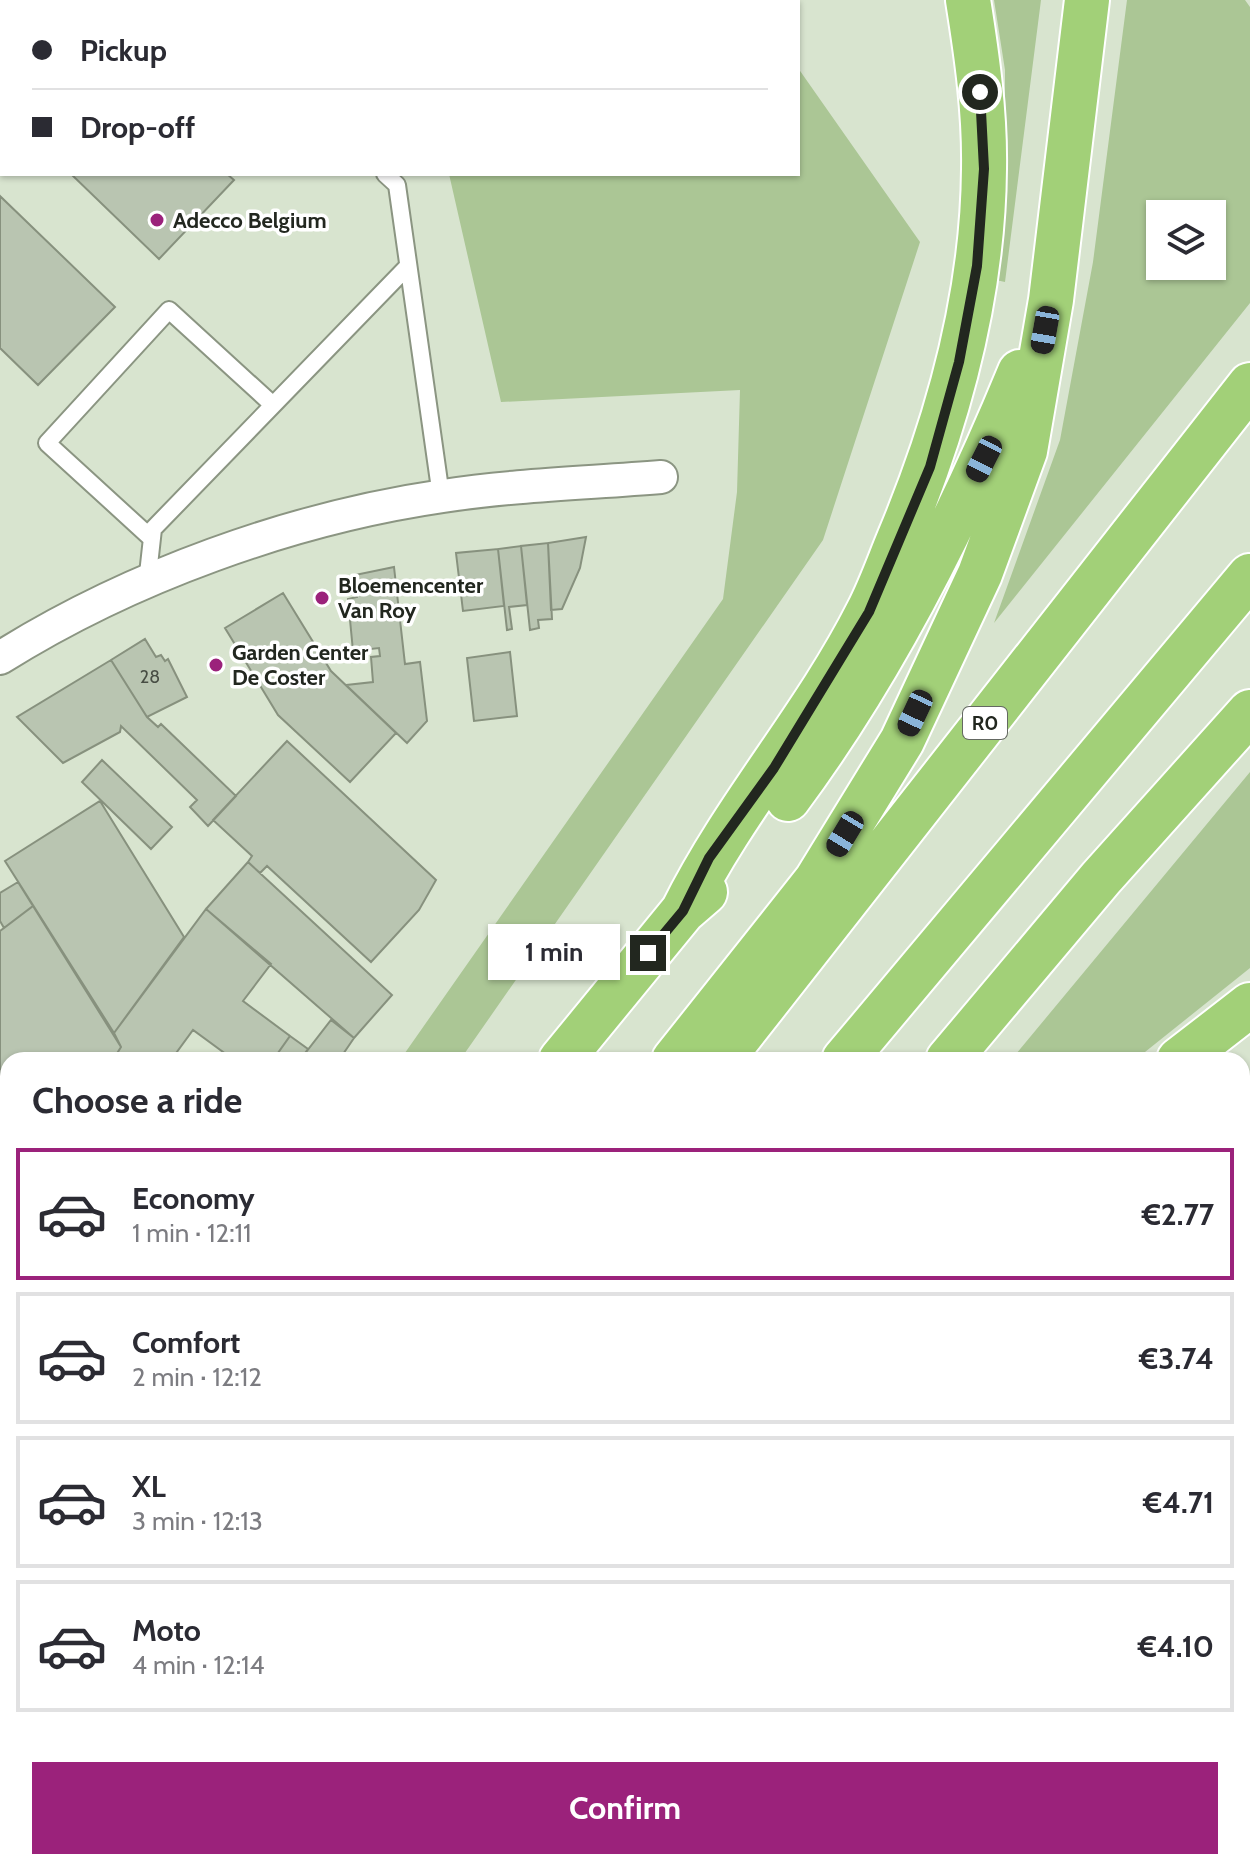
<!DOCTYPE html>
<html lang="en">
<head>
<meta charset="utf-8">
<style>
  :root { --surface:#fff; --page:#f7f7f7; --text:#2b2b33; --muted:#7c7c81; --line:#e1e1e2; --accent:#9b227b }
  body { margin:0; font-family:Cabin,sans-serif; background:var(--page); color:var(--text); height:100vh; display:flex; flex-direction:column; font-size:30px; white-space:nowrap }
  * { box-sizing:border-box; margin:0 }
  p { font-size:26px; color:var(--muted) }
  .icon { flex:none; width:44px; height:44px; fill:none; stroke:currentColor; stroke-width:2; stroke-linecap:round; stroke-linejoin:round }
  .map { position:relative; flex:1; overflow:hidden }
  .sheet { position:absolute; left:0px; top:1052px; width:1250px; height:818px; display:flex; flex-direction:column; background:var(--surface); border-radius:24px 24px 0 0; box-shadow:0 2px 6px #0004 }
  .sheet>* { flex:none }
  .hud { position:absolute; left:0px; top:0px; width:800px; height:176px; box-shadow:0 2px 6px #0004; display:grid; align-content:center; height:176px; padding:0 32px; background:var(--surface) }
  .fabs { position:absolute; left:1146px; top:200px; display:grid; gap:16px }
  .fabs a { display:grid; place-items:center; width:80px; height:80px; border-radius:0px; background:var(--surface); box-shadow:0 2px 6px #0004; font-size:40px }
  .end { position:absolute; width:36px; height:36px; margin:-18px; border:10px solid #22271f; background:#fff; box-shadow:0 0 0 4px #fff }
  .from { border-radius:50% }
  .bubble { position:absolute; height:56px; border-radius:0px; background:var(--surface); box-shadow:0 2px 6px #0004; font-size:26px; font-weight:800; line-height:56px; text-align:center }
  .car { position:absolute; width:24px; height:48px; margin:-24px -12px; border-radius:10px; box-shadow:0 0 6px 2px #0007; background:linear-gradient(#222 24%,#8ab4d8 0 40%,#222 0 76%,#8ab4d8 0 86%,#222 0) }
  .hud b { display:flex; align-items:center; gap:28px; height:76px; font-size:30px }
  .hud b+b { border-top:2px solid var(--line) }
  .hud i { width:20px; height:20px; background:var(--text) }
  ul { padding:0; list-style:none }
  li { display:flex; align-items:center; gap:24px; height:132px; margin:0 16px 12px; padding:0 16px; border:4px solid var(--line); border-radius:0px }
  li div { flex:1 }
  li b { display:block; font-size:30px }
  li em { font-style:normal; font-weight:800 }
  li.active { border-color:var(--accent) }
  li>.icon { width:72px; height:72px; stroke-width:1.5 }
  h2 { padding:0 32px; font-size:36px; line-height:96px }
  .primary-button { display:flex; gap:16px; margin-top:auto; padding:16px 32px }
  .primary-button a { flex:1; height:92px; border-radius:0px; background:var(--accent); color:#fff; font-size:32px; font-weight:800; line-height:92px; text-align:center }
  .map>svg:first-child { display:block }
</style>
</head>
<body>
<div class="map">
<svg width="1250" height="1869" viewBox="0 0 1250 1869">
  <rect width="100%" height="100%" fill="#d8e4cf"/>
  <!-- green -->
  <path fill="#abc695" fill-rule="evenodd" d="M300,0H751L752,2H303Z
    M994,0H1041L1005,282L996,280L1005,168V70Z
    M1127,0H1245L1250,7V303L994,623L1060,440L1093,262ZM1160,214H1212V266H1160Z
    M798,68L920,242L823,540L460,1060H400L723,599L737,492L740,390L501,402L449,174H798Z
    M1250,772V968L1135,1060H1011Z
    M1250,1112V1515L1242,1521V1117Z
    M8,1559V1662L0,1671V1566Z
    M450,1862H500L509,1869H444Z"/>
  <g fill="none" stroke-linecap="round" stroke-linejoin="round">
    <!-- stream -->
    <path stroke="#87b061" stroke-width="11" d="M1242,1266L1250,1284
      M1242,1338L1250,1337"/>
  </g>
  <!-- building -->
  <path fill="#b9c5b1" stroke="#87917e" stroke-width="2" d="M2,41V108L0,106Z
    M71,174H227L234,180L159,259Z
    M0,196L115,307L38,385L0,348Z
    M586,537L580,568L562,609L551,610L548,543Z
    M548,543L552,619L538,620L539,628L530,630L521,546Z
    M521,546L527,605L509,607L512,629L507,630L498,549Z
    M498,549L504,606L463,611L456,553Z
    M394,567L405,664L420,662L427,721L407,743L346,685L373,682L371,657L380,656L379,648L353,651L348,599L357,597L355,575Z
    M283,593L331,671L396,733L350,782L278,715L225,628Z
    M145,639L156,657L161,655L165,661L168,659L187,697L147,717L111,660Z
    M510,652L517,716L474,721L467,658Z
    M111,660L147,717L158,727L161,724L236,796L208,826L190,807L197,800L121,726L120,732L63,763L17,717Z
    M287,741L436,880L419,910L371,962L267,866L260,873L248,862L252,856L213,820Z
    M102,760L172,827L151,849L82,782Z
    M100,801L184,937L114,1033L5,861Z
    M248,862L392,995L354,1038L206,909Z
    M18,882L33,906L4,928L0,921V893Z
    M33,906L121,1047L113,1060H8V1159L0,1153V931Z
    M206,909L271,964L243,1001L290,1036L273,1060H234L193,1030L171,1060H123L116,1055L121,1047L114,1033Z
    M331,1020L354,1038L339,1060H300Z
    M290,1036L308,1049L300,1060H273Z
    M8,1378V1435L0,1441V1385Z
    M1242,1395H1250V1412L1242,1411Z
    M8,1446V1480L0,1470V1452Z
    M1250,1717V1869H1168L1164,1862H1242V1721Z
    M970,1862H1105L1108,1869H956Z"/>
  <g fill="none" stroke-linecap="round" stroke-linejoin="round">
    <defs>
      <path id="lane" d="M207,0L209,2
        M385,174L397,185L441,496
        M151,538L47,443L169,310L273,405
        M147,583L153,529L408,266"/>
      <path id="street" d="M0,658C129,577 292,518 443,496C515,485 588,483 661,477
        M1242,1592L1250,1587
        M685,1869L705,1862
        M786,1869L795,1862"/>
      <path id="secondary" d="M0,1264L8,1271
        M561,1862L568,1869"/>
      <path id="highway" d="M788,799C884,670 959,520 1020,372
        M683,911C735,806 815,717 868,612C880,589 889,563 899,539C948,422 983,297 984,169C985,112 977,56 968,0
        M561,1060L683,911L705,892
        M674,1060L816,881L902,741L980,574L1025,451L1051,300L1087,0
        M721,1060L1250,385
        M844,1060L1250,576
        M948,1060L1101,878L1250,712
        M1179,1060L1250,1005
        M0,1749L8,1740
        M56,1869L62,1862
        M173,1869L179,1862
        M296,1869L302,1862"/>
    </defs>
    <!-- lane casing -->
    <use href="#lane" stroke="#8b9582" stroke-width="20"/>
    <!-- street casing -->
    <use href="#street" stroke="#8b9582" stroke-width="36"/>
    <!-- secondary casing -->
    <use href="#secondary" stroke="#8b9582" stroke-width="48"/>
    <!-- highway casing -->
    <use href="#highway" stroke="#fff" stroke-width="48"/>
    <!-- lane -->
    <use href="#lane" stroke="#fff" stroke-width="16"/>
    <!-- street -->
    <use href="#street" stroke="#fff" stroke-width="32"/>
    <!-- secondary -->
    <use href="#secondary" stroke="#e3f1d6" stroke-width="44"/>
    <!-- highway -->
    <use href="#highway" stroke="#a2d078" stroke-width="44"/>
  </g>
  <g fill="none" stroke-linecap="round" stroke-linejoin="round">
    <!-- route -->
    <path stroke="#22271f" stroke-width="10" d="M648,953L683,911L709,858L774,768L869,612L930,467L959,362L977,266L984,169L980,92"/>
  </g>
  <!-- markers -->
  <g fill="#9b227b" stroke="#fff" stroke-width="3">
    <circle cx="157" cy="220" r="8"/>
    <circle cx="322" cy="598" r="8"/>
    <circle cx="216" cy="665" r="8"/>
  </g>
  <g text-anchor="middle" stroke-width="7" stroke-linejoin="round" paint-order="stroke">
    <!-- number labels -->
    <g font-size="18" fill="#484e44">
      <text x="150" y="683">28</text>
    </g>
    <!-- shield labels -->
    <rect fill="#fff" stroke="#646862" stroke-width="2" x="963" y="707" width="44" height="32" rx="6"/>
    <g font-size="20" font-weight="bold" fill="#22271f">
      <text x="985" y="730">R0</text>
    </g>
    <!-- poi labels -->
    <g font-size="22" font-weight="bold" fill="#22271f" stroke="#fff" text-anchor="start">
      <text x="173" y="228">Adecco Belgium</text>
      <text x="338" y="593">Bloemencenter<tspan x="338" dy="25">Van Roy</tspan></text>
      <text x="232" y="660">Garden Center<tspan x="232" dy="25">De Coster</tspan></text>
    </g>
  </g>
</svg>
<div class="fabs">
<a><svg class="icon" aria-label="layers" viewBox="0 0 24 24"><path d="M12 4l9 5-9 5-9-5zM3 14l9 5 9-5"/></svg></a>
</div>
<i class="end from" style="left:980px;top:92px"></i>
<i class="end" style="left:648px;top:953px"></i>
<div class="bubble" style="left:488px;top:924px;width:132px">1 min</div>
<i class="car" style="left:1045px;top:330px;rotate:190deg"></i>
<i class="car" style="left:984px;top:459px;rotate:207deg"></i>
<i class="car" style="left:915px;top:713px;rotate:205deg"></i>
<i class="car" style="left:845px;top:834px;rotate:211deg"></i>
<div class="hud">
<b><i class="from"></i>Pickup</b>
<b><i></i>Drop-off</b>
</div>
<section class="sheet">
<h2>Choose a ride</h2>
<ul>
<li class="active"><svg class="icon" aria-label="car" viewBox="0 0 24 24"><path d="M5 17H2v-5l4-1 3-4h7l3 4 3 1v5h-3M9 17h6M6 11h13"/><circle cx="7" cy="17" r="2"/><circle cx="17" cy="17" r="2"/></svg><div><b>Economy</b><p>1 min · 12:11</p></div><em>€2.77</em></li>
<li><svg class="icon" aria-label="car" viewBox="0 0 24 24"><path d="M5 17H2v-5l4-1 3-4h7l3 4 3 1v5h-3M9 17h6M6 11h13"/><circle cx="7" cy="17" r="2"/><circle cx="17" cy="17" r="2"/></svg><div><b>Comfort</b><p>2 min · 12:12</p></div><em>€3.74</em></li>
<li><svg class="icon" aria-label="car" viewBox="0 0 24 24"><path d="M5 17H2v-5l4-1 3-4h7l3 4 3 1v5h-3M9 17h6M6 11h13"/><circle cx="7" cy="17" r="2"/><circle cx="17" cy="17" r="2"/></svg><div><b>XL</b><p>3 min · 12:13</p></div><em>€4.71</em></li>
<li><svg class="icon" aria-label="car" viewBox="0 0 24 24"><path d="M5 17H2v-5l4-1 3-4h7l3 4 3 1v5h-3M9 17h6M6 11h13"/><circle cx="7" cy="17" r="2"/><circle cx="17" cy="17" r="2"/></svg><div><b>Moto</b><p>4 min · 12:14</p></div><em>€4.10</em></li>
</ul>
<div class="primary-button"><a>Confirm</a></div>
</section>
</div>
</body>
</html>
